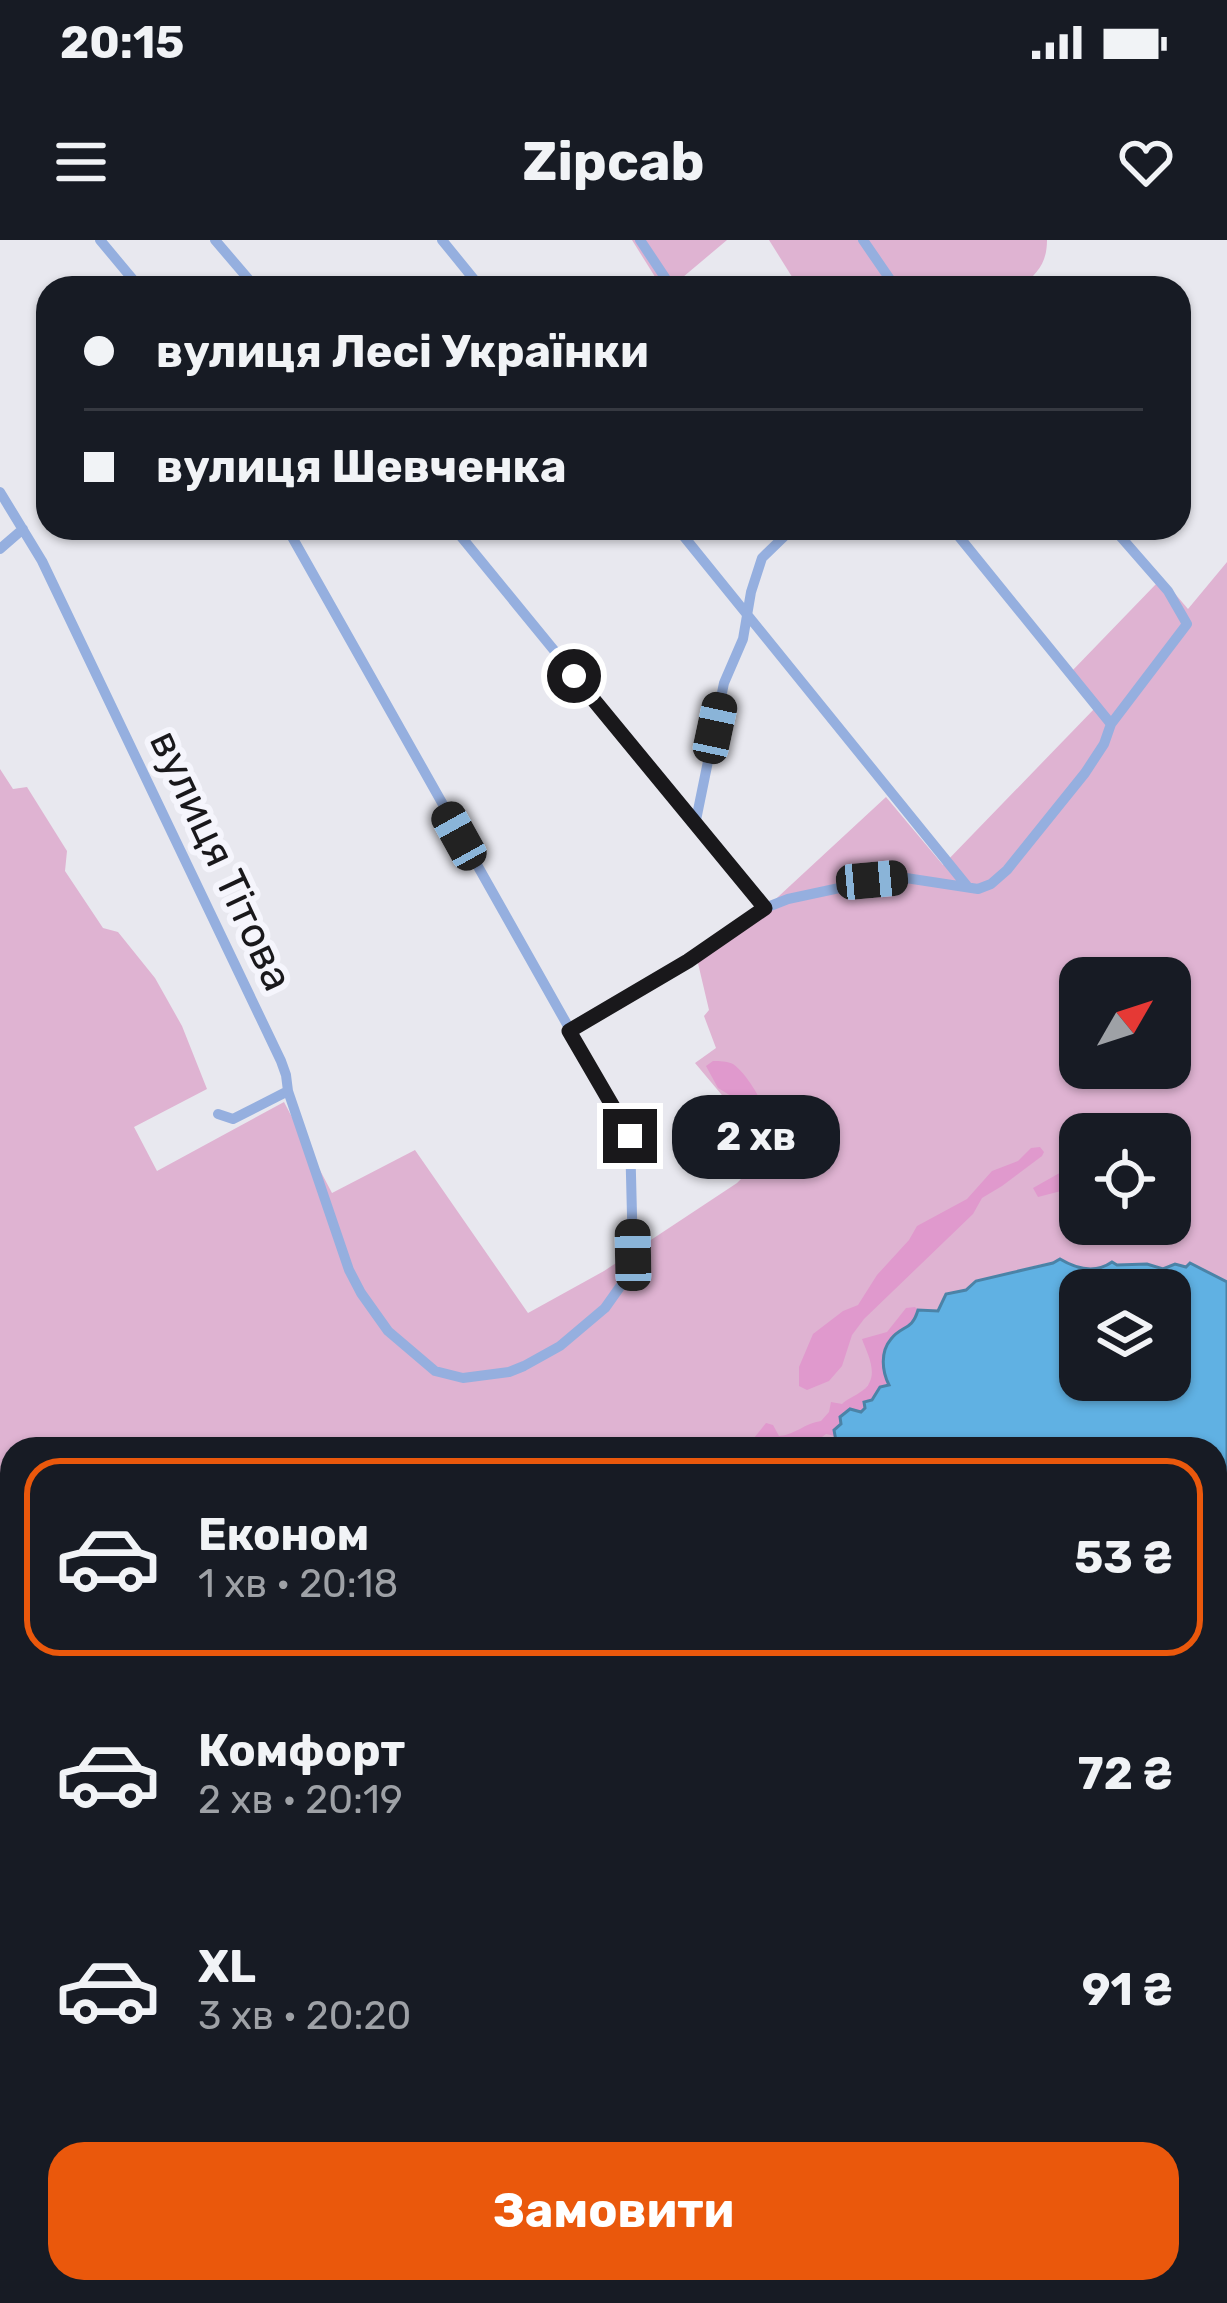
<!DOCTYPE html>
<html lang="uk">
<head>
<meta charset="utf-8">
<style>
  :root { --surface:#171b24; --page:#20242c; --text:#f1f3f6; --muted:#9ea1a6; --line:#363941; --accent:#ea580c }
  body { margin:0; font-family:Rubik,sans-serif; background:var(--page); color:var(--text); height:100vh; display:flex; flex-direction:column; font-size:45px; white-space:nowrap }
  * { box-sizing:border-box; margin:0 }
  p { font-size:39px; color:var(--muted) }
  .icon { flex:none; width:66px; height:66px; fill:none; stroke:currentColor; stroke-width:2; stroke-linecap:round; stroke-linejoin:round }
  .map { position:relative; flex:1; overflow:hidden }
  .sheet { position:absolute; left:0px; top:1197px; width:1227px; height:867px; display:flex; flex-direction:column; background:var(--surface); border-radius:36px 36px 0 0; box-shadow:0 3px 9px #0004 }
  .sheet>* { flex:none }
  .hud { position:absolute; left:36px; top:36px; width:1155px; height:264px; border-radius:36px; box-shadow:0 3px 9px #0004; display:grid; align-content:center; height:264px; padding:0 48px; background:var(--surface) }
  .needle { width:78px; rotate:51deg }
  .controls { position:absolute; left:1059px; top:717px; display:grid; gap:24px }
  .controls a { display:grid; place-items:center; width:132px; height:132px; border-radius:24px; background:var(--surface); box-shadow:0 3px 9px #0004; font-size:60px }
  .end { position:absolute; width:54px; height:54px; margin:-27px; border:15px solid #19181b; background:#fff; box-shadow:0 0 0 6px #fff }
  .from { border-radius:50% }
  .bubble { position:absolute; height:84px; border-radius:36px; background:var(--surface); box-shadow:0 3px 9px #0004; font-size:39px; font-weight:700; line-height:84px; text-align:center }
  .car { position:absolute; width:36px; height:72px; margin:-36px -18px; border-radius:15px; box-shadow:0 0 9px 3px #0007; background:linear-gradient(#222 24%,#8ab4d8 0 40%,#222 0 76%,#8ab4d8 0 86%,#222 0) }
  .hud b { display:flex; align-items:center; gap:42px; height:114px; font-size:45px }
  .hud b+b { border-top:3px solid var(--line) }
  .hud i { width:30px; height:30px; background:var(--text) }
  ul { padding:21px 0 0; list-style:none }
  li { display:flex; align-items:center; gap:36px; height:198px; margin:0 24px 18px; padding:0 24px; border:6px solid transparent; border-radius:36px }
  li div { flex:1 }
  li b { display:block; font-size:45px }
  li em { font-style:normal; font-weight:700 }
  li.selected { border-color:var(--accent) }
  li>.icon { width:108px; height:108px; stroke-width:1.5 }
  .action { display:flex; gap:24px; margin-top:auto; padding:24px 48px }
  .action a { flex:1; height:138px; border-radius:36px; background:var(--accent); color:#fff; font-size:48px; font-weight:700; line-height:138px; text-align:center }
  .status { display:flex; justify-content:space-between; align-items:center; height:84px; padding:0 60px; background:var(--surface); direction:ltr }
  .status svg { height:33px; fill:currentColor }
  header { display:flex; justify-content:space-between; align-items:center; height:156px; padding:0 48px; background:var(--surface); font-size:54px; font-weight:700 }
  .map>svg:first-child { display:block }
</style>
</head>
<body>
<div class="status"><b>20:15</b><svg viewBox="0 0 49 12"><path d="M0 12V9h3v3zM5 12V6h3v6zM10 12V3h3v9zM15 12V0h3v12zM26 1h20v11H26zM47 4h2v5h-2z"/></svg></div>
<header><svg class="icon" aria-label="menu" viewBox="0 0 24 24"><path d="M4 6h16M4 12h16M4 18h16"/></svg>Zipcab<svg class="icon" aria-label="heart" viewBox="0 0 24 24"><path d="M12 20l-8-8c-3-5 5-10 8-4 3-6 11-1 8 4z"/></svg></header>
<div class="map">
<svg width="1227" height="2063" viewBox="0 0 1227 2063">
  <rect width="100%" height="100%" fill="#e8e8ef"/>
  <!-- green -->
  <path fill="#dfb3d2" fill-rule="evenodd" d="M632,0H727L670,48H662Z
    M769,0H1047C1047,24 1037,33 1020,48H799Z
    M1119,288L1188,369L1227,322V1042L1175,1024L1163,1029L1147,1024L1090,1029L1053,1023L1043,1024L976,1041L966,1049L952,1055L938,1071L925,1070L834,1190L836,1200L829,1209H12V1666L0,1667V529L13,549L27,547L67,611L65,631L103,688L118,692L155,738L182,786L207,849L134,887L157,931L284,862L332,953L415,910L528,1073L604,1031L737,943L759,921L763,904L695,823L716,808L704,776L709,770L697,719L751,682L886,557L943,625L1097,466L1071,432L1157,343ZM1080,738H1170V828H1080ZM1080,894H1170V984H1080Z
    M1215,1360L1227,1367V1570L1215,1571Z
    M0,1812H6L12,1819V2052H538L539,2063H0Z
    M1215,1869L1227,1872V2063H729L726,2059L727,2052H1215Z"/>
  <!-- forest -->
  <path fill="#e099cd" d="M713,821C720,821 726,821 733,824C745,832 764,861 764,874L755,878L749,875L741,862L718,848L706,826Z
    M1040,907L1044,912L1042,916L1002,946L982,958L973,974L864,1079L852,1095L842,1126L829,1141L807,1150L799,1146V1127L813,1094L843,1071L858,1065L877,1035L909,1000L917,986L967,959L992,931L1018,921L1031,908Z
    M1072,926H1080V940L1065,950L1038,957L1033,948Z
    M915,1067L918,1070C914,1085 908,1084 897,1094C882,1106 885,1128 889,1145L880,1147L872,1160L863,1164L865,1168L861,1173L840,1177L842,1184L834,1189L835,1196L826,1194L806,1209H753L754,1198L766,1183L773,1185L779,1196C795,1195 805,1183 821,1181L829,1172L831,1162L842,1164C847,1159 853,1157 859,1153C883,1139 867,1114 862,1099L887,1092L906,1068Z
    M1215,2032L1227,2048V2063H1063L1062,2057H1054L1051,2063H1031L1034,2052H1215Z"/>
  <!-- water -->
  <path fill="#60b1e3" stroke="#4b83a7" stroke-width="3" fill-rule="evenodd" d="M1060,1019C1075,1028 1095,1034 1112,1022L1117,1025L1147,1024L1163,1029L1175,1024L1186,1027L1190,1023L1227,1042V1367L1215,1360V1209H829L826,1205L828,1201H836L834,1190L841,1184L840,1177L850,1169L861,1172L865,1168L864,1162L872,1160L880,1147L889,1145C882,1131 880,1112 891,1099C902,1085 912,1091 918,1070L938,1071L946,1054L966,1050L976,1041L1053,1023ZM1080,1050H1170V1140H1080Z
    M12,1666V1819L6,1812H0V1667Z
    M538,2052H727L726,2057L729,2063H539Z"/>
  <g fill="none" stroke-linecap="round" stroke-linejoin="round">
    <!-- minor -->
    <path stroke="#95afdf" stroke-width="10" d="M100,0L140,48
      M215,0L256,48
      M442,0L481,48
      M640,0L672,48
      M863,0L896,48
      M0,252L42,321L281,821L286,835L288,851L349,1030L361,1053L388,1091L435,1131L463,1138L509,1132L524,1126L560,1106L605,1068L622,1044L633,1015L630,896L287,288
      M454,288L765,668
      M677,288L967,646
      M952,288L1111,484
      M0,309L23,289
      M695,585L724,443L743,399L751,352L762,318L793,288
      M569,791L688,721L765,668L788,659L872,641L906,638L978,649L991,644L1007,630L1085,533L1104,504L1111,484L1187,384L1168,351L1113,288
      M218,874L233,879L288,851"/>
  </g>
  <g fill="none" stroke-linecap="round" stroke-linejoin="round">
    <!-- route -->
    <path stroke="#19181b" stroke-width="15" d="M574,436L765,668L688,721L569,791L630,896"/>
  </g>
  <g text-anchor="middle" stroke-width="12" stroke-linejoin="round" paint-order="stroke">
    <!-- street labels -->
    <g font-size="42" fill="#19181b" stroke="#f5f5fc">
      <text transform="translate(222 620) rotate(65)" y="15">вулиця Тітова</text>
    </g>
  </g>
</svg>
<div class="controls">
<a><svg class="needle" viewBox="-14 -14 28 28"><path d="M0-13l5 13h-10z" fill="#e53935"/><path d="M0 13l5-13h-10z" fill="#9ea1a6"/></svg></a>
<a><svg class="icon" aria-label="locate" viewBox="0 0 24 24"><circle cx="12" cy="12" r="6"/><path d="M12 2v4M12 18v4M2 12h4M18 12h4"/></svg></a>
<a><svg class="icon" aria-label="layers" viewBox="0 0 24 24"><path d="M12 4l9 5-9 5-9-5zM3 14l9 5 9-5"/></svg></a>
</div>
<i class="end from" style="left:574px;top:436px"></i>
<i class="end" style="left:630px;top:896px"></i>
<div class="bubble" style="left:672px;top:855px;width:168px">2 хв</div>
<i class="car" style="left:715px;top:488px;rotate:12deg"></i>
<i class="car" style="left:459px;top:596px;rotate:331deg"></i>
<i class="car" style="left:872px;top:640px;rotate:85deg"></i>
<i class="car" style="left:633px;top:1015px;rotate:359deg"></i>
<div class="hud">
<b><i class="from"></i>вулиця Лесі Українки</b>
<b><i></i>вулиця Шевченка</b>
</div>
<section class="sheet">
<ul>
<li class="selected"><svg class="icon" aria-label="car" viewBox="0 0 24 24"><path d="M5 17H2v-5l4-1 3-4h7l3 4 3 1v5h-3M9 17h6M6 11h13"/><circle cx="7" cy="17" r="2"/><circle cx="17" cy="17" r="2"/></svg><div><b>Економ</b><p>1 хв · 20:18</p></div><em>53 ₴</em></li>
<li><svg class="icon" aria-label="car" viewBox="0 0 24 24"><path d="M5 17H2v-5l4-1 3-4h7l3 4 3 1v5h-3M9 17h6M6 11h13"/><circle cx="7" cy="17" r="2"/><circle cx="17" cy="17" r="2"/></svg><div><b>Комфорт</b><p>2 хв · 20:19</p></div><em>72 ₴</em></li>
<li><svg class="icon" aria-label="car" viewBox="0 0 24 24"><path d="M5 17H2v-5l4-1 3-4h7l3 4 3 1v5h-3M9 17h6M6 11h13"/><circle cx="7" cy="17" r="2"/><circle cx="17" cy="17" r="2"/></svg><div><b>XL</b><p>3 хв · 20:20</p></div><em>91 ₴</em></li>
</ul>
<div class="action"><a>Замовити</a></div>
</section>
</div>
</body>
</html>
